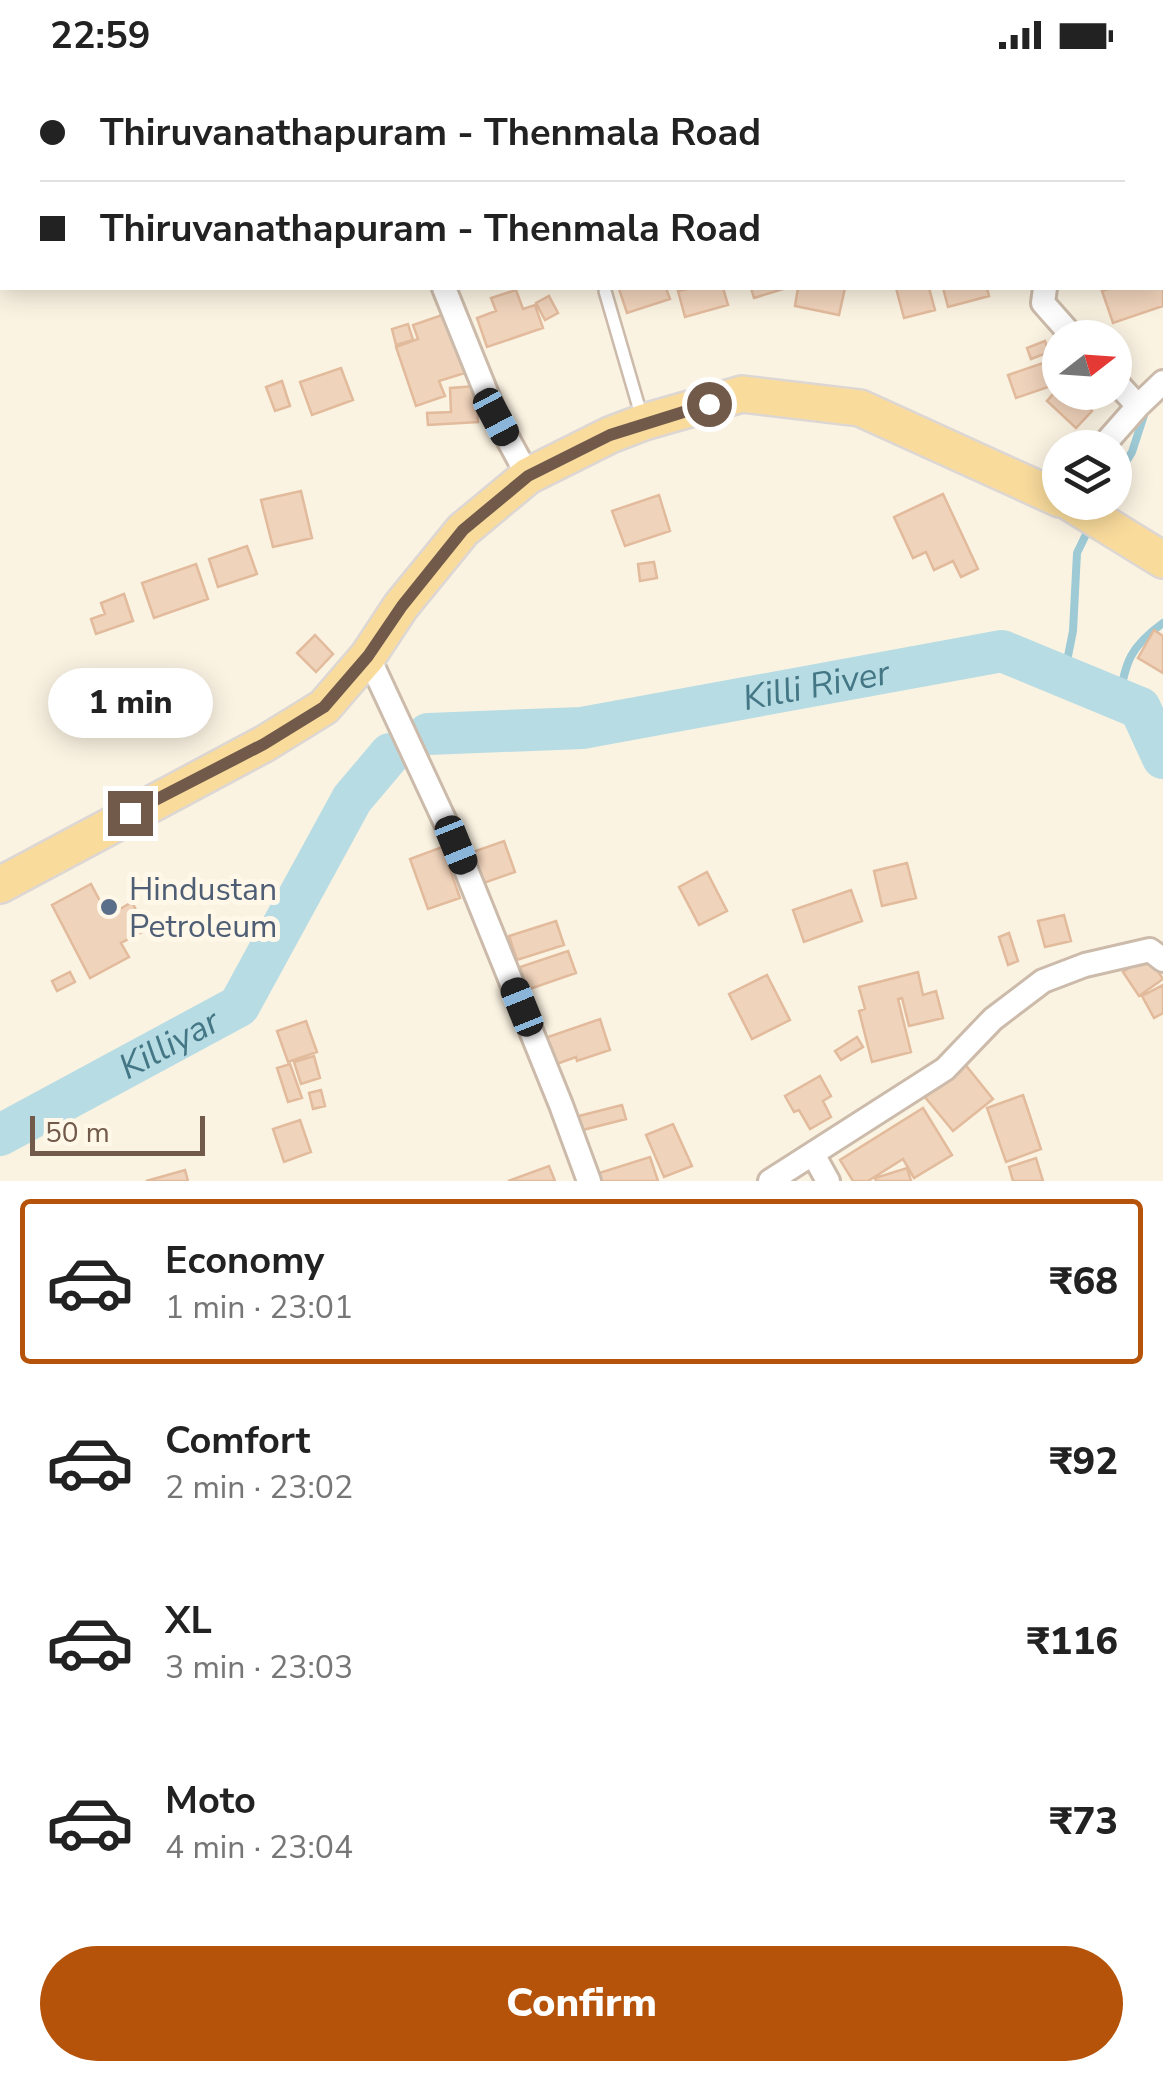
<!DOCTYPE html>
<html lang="en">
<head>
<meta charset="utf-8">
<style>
  :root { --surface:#fff; --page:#f2f2f2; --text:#222; --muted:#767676; --line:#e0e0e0; --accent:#b45309 }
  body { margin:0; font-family:"Nunito Sans",sans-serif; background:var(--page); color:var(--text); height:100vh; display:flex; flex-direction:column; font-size:38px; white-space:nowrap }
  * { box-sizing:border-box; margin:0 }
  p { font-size:32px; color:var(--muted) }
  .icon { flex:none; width:55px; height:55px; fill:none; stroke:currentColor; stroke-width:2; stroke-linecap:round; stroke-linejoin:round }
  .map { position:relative; height:1111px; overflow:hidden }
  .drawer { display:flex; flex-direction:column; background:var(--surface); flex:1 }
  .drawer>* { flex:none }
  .guide { position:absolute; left:0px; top:0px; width:1165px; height:220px; box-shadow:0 5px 25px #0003; display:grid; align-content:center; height:220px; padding:0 40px; background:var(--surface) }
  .needle { width:65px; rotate:73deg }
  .controls { position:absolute; left:1042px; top:250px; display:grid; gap:20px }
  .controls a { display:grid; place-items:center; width:90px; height:90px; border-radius:50%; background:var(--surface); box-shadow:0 5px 25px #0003; font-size:50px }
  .scale { position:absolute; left:30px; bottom:25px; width:175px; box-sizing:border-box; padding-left:10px; border:5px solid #725a4a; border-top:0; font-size:28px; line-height:35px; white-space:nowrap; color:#725a4a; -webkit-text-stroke:8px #fff7e8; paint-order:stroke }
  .end { position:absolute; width:45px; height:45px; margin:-22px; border:12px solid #725a4a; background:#fff; box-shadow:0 0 0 5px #fff }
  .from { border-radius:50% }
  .bubble { position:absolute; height:70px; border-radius:35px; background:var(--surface); box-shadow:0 5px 25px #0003; font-size:32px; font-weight:800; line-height:70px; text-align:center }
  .car { position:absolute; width:30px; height:60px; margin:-30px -15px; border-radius:12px; box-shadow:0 0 8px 2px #0007; background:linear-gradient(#222 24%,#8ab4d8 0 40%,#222 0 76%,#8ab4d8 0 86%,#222 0) }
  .guide b { display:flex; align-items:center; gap:35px; height:95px; font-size:38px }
  .guide b+b { border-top:2px solid var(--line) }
  .guide i { width:25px; height:25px; background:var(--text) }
  ul { padding:18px 0 0; list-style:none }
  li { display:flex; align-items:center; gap:30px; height:165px; margin:0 20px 15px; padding:0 20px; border:5px solid transparent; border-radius:10px }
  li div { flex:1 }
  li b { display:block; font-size:38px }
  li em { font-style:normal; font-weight:800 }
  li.on { border-color:var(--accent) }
  li>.icon { width:90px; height:90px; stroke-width:1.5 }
  .button { display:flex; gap:20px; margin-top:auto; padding:20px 40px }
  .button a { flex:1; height:115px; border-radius:60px; background:var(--accent); color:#fff; font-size:40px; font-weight:800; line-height:115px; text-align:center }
  .status { display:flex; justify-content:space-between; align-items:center; height:70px; padding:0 50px; background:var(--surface); direction:ltr }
  .status svg { height:28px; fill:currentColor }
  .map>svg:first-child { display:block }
</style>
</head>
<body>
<div class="status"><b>22:59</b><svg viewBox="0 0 49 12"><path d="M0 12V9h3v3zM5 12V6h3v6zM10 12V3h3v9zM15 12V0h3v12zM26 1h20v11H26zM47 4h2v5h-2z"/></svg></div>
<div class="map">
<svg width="1163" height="1111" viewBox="0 0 1163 1111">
  <rect width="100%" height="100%" fill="#fbf3e2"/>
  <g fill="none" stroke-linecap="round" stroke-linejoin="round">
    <!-- stream -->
    <path stroke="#9ecad6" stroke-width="8" d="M1115,409L1132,382L1146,339
      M1064,606L1073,561L1077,483L1091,454
      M1119,629C1126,591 1130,577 1163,553"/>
    <!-- river -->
    <g stroke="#b8dce4" stroke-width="42">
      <path id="s1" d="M428,664L582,658L1002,581L1140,638L1163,688"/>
      <path id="s2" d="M0,1065L239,936L352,729L390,684"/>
    </g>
  </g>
  <!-- building -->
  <path fill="#f0d3bb" stroke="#e2ba9c" stroke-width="2.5" d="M1163,199V236L1113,253L1102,221L1111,218H1162Z
    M623,218H666L670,229L627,243L619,219Z
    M693,218H723L728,235L685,247L678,221Z
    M751,218H783V219L754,228Z
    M798,218H845L839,245L795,236Z
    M896,218H929L935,240L904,248Z
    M943,218H987L989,226L948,237Z
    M516,220L523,239L535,235L543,258L487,277L477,248L496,241L491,228Z
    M549,226L558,243L545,250L536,233Z
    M445,244L465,303L439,311L445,326L416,336L396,277L418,269L413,255Z
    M408,254L413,270L396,275L392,259Z
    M1045,271L1049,282L1031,289L1027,278Z
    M1058,288L1060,313L1016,328L1008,305Z
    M341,298L353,330L312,345L300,312Z
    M282,311L290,336L275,341L266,317Z
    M476,316L478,352L428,355L427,343L451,342L450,318Z
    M1060,316V322H1072L1092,341L1076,358L1047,331Z
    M301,421L312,468L273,477L261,430Z
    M943,424L978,499L961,507L953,491L934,500L926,482L913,488L894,447Z
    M659,425L670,461L625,476L612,441Z
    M247,476L257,504L218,517L209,489Z
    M654,492L657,508L640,511L638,494Z
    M196,494L208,529L154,548L142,513Z
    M124,524L133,551L96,564L91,549L105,544L101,533Z
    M1154,560L1163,566V603L1138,588Z
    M315,565L333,584L316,602L297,583Z
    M504,771L515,802L481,814L470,783Z
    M442,777L460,828L428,839L410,789Z
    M907,793L916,828L882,836L874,801Z
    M707,802L727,841L699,855L679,817Z
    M91,814L108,846L132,832L146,860L121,873L129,887L90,908L52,835Z
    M851,820L862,851L804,872L793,840Z
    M1064,845L1071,871L1045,877L1038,851Z
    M556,851L564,875L517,890L509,866Z
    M1009,863L1018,891L1008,895L999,867Z
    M568,881L576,903L527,920L520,897Z
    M1148,885L1163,909L1139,926L1123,902Z
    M70,902L75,912L57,921L52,911Z
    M918,902L923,925L936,921L943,948L909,956L902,928L898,929L911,982L872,992L859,941L865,939L859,917Z
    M767,905L790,950L752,969L729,924Z
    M1163,915V943L1154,948L1142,926Z
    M600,949L610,980L577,991L576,987L554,995L545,968Z
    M306,951L317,982L288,992L277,961Z
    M857,967L863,977L841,990L835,981Z
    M314,986L320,1008L301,1014L294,992Z
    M964,993L993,1029L953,1061L924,1026Z
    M290,994L302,1028L288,1032L277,998Z
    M820,1006L831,1026L823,1031L831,1047L810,1059L799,1040L794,1042L785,1026Z
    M321,1020L325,1036L313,1039L309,1023Z
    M1023,1025L1041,1079L1006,1092L987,1038Z
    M622,1035L626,1049L575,1062L571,1048Z
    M923,1038L952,1085L914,1108L903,1089L868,1111H853L840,1090Z
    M300,1050L311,1082L284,1092L273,1059Z
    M673,1054L692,1096L664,1107L646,1065Z
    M650,1087L658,1111H601L599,1103Z
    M1036,1088L1043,1111H1013L1009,1097Z
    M549,1096L555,1111H508Z
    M907,1098L911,1111H876L875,1108Z
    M185,1100L188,1111H146Z"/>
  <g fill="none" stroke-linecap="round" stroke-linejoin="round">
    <defs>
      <path id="service" d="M605,221L642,348"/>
      <path id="minor" d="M948,0L951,2
        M1028,2L1030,0
        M0,72L2,73
        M444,218L496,347L528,406
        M1045,218L1043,233L1074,268
        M1138,336L1163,312
        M1101,378L1138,336L1115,311
        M368,586L456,775L561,1035L589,1111
        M813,1084L828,1111
        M770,1111L945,999L993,949L1043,911L1085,895L1150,880L1163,890"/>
      <path id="primary" d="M1069,432L1163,490
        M0,815L264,674L324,637L368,586L401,536L463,460L528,406L610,365L644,352L742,324L860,338L1060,429"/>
    </defs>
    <!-- service casing -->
    <use href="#service" stroke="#cba" stroke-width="16"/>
    <!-- minor casing -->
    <use href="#minor" stroke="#cba" stroke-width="28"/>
    <!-- primary casing -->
    <use href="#primary" stroke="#ddd7d4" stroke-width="40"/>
    <!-- service -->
    <use href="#service" stroke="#fff" stroke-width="11"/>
    <!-- minor -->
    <use href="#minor" stroke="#fff" stroke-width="22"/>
    <!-- primary -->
    <use href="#primary" stroke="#f9db9c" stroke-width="35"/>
  </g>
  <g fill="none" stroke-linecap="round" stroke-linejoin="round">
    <!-- route -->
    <path stroke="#725a4a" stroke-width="12" d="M130,743L264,674L324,637L368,586L402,536L463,460L528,406L610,365L709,334"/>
  </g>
  <!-- markers -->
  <circle fill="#5c6f8a" stroke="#fff7e8" stroke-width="4" cx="109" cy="837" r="10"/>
  <g text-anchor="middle" stroke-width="10" stroke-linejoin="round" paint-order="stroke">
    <!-- service labels -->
    <g font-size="32" fill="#4e5e75" stroke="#fff7e8" text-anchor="start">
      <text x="129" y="830">Hindustan<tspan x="129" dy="37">Petroleum</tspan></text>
    </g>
    <!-- water labels -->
    <g font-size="35" font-style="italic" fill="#447785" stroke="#fff7e8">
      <text dy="12" stroke="none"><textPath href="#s1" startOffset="392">Killi River</textPath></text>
      <text dy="12" stroke="none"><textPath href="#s2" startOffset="192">Killiyar</textPath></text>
    </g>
  </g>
</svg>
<div class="controls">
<a><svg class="needle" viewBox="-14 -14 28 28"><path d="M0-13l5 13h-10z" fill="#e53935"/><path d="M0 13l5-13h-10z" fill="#767676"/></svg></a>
<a><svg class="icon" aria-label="layers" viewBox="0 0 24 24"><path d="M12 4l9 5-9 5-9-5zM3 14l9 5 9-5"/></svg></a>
</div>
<div class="scale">50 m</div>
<i class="end from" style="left:709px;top:334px"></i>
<i class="end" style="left:130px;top:743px"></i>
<div class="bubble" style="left:48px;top:598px;width:165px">1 min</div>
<i class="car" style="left:496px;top:347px;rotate:152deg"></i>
<i class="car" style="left:456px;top:775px;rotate:158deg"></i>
<i class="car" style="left:522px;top:937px;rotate:338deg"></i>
<div class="guide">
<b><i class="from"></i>Thiruvanathapuram - Thenmala Road</b>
<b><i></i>Thiruvanathapuram - Thenmala Road</b>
</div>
</div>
<section class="drawer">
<ul>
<li class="on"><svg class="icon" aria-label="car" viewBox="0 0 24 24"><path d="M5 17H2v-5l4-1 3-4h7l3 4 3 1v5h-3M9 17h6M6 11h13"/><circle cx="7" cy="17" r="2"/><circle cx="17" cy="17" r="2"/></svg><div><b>Economy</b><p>1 min · 23:01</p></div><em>₹68</em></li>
<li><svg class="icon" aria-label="car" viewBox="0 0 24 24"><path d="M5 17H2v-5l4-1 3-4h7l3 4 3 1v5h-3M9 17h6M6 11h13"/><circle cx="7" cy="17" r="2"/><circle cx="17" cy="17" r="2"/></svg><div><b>Comfort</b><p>2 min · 23:02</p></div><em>₹92</em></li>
<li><svg class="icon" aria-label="car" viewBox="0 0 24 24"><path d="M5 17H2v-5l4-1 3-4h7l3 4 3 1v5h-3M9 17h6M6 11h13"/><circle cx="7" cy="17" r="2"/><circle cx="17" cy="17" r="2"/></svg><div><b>XL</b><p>3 min · 23:03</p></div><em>₹116</em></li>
<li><svg class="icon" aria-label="car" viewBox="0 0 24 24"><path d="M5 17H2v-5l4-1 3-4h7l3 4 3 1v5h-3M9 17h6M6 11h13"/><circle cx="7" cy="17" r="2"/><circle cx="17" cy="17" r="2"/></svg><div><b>Moto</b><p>4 min · 23:04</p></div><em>₹73</em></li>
</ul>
<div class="button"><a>Confirm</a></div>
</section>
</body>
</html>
